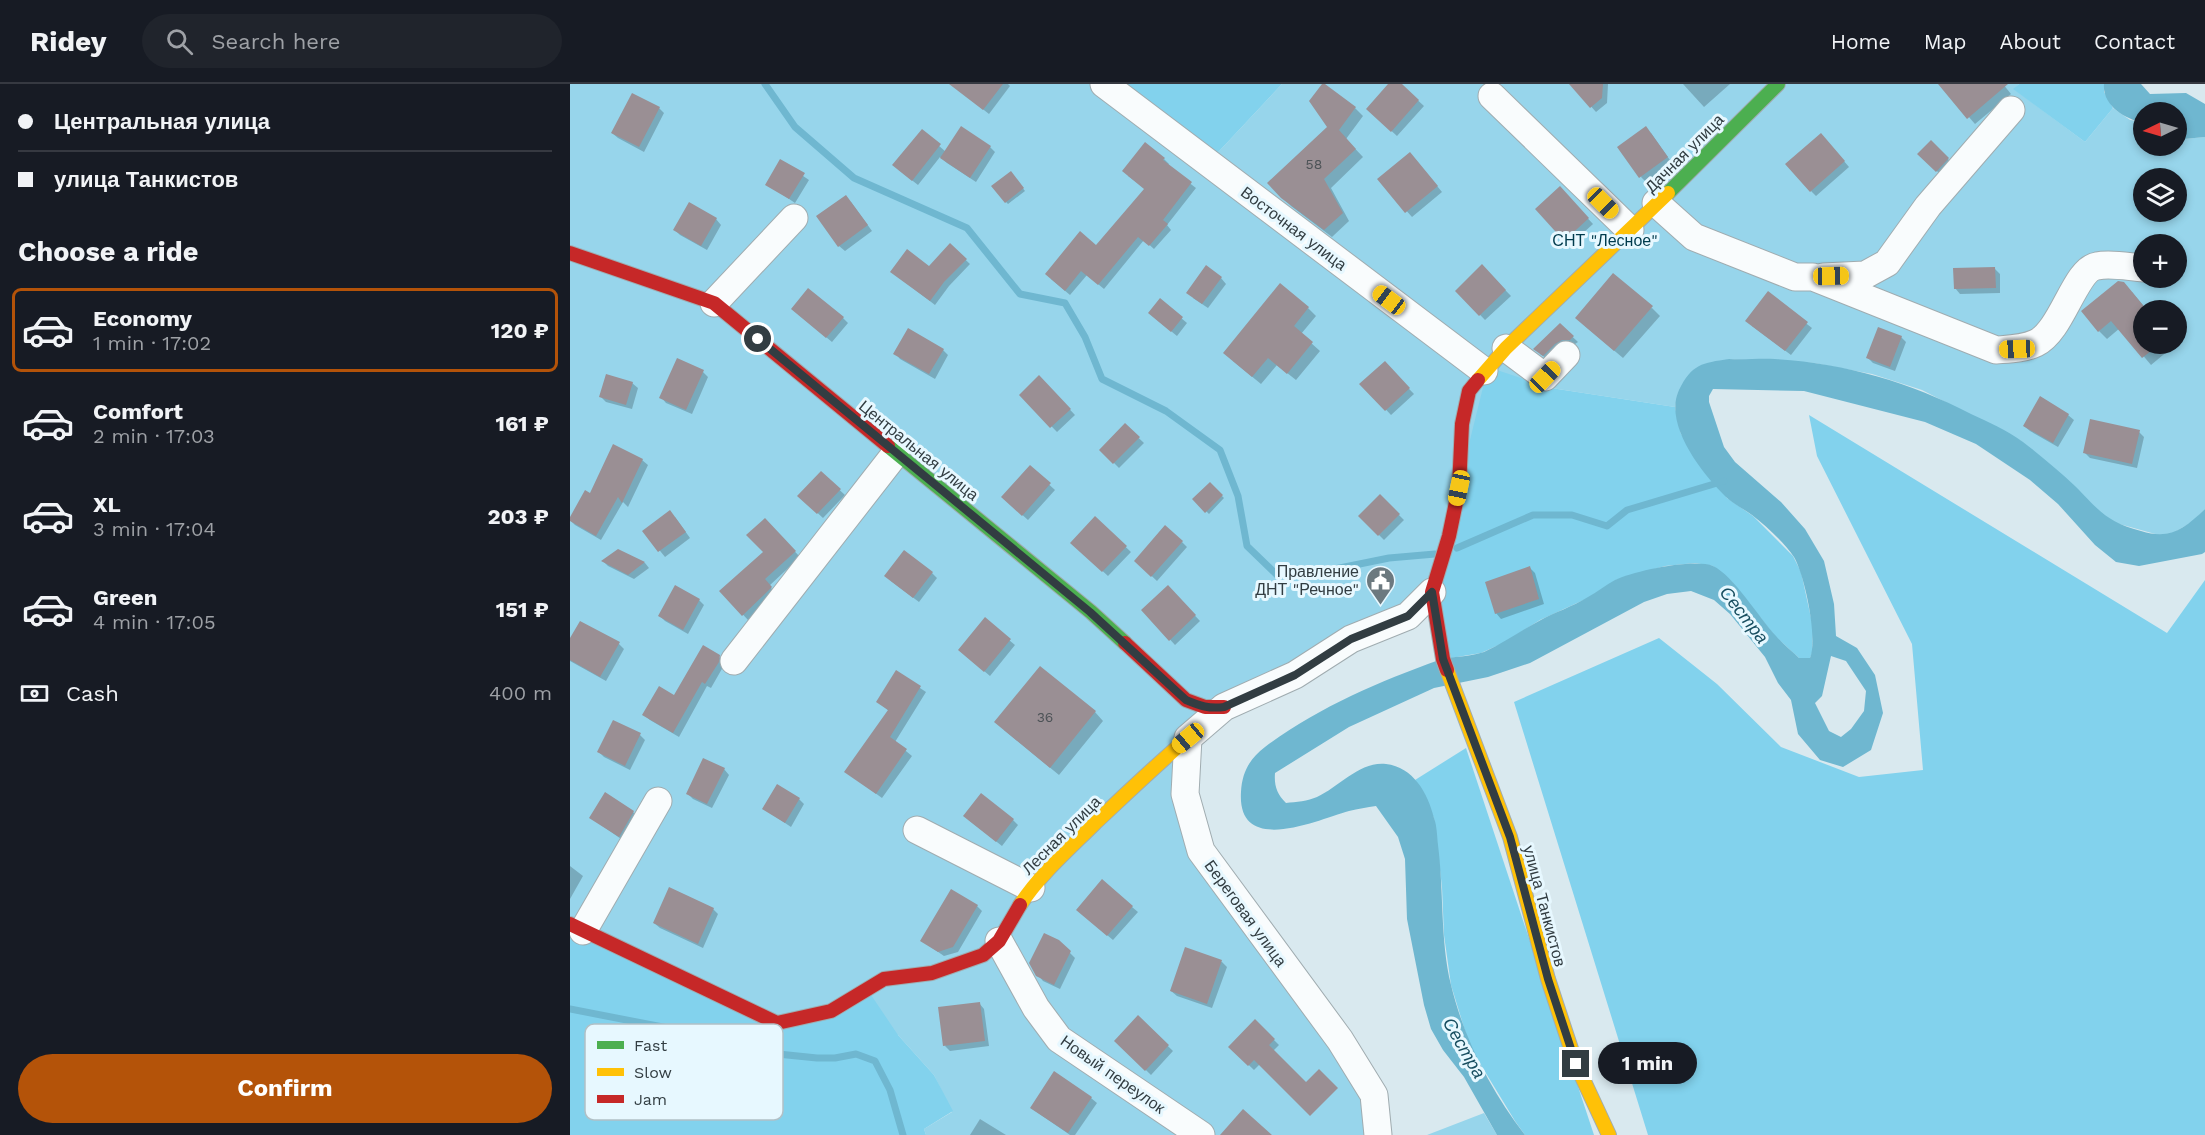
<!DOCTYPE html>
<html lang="en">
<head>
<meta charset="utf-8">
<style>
  :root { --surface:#171b24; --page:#20242c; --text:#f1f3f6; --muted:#9ea1a6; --line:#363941; --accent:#b45309 }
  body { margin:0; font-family:"Work Sans",sans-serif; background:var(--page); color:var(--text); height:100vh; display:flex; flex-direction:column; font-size:22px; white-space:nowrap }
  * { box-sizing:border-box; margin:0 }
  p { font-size:20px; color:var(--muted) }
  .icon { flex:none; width:33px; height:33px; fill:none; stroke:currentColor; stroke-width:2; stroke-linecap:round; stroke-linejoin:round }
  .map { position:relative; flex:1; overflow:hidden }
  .panel { display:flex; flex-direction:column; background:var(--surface); width:570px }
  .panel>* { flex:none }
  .banner { display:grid; align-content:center; height:132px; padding:0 18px; background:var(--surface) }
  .needle { width:39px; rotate:265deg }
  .fabs { position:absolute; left:1563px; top:18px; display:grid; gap:12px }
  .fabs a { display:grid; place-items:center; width:54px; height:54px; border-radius:50%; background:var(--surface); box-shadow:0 3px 9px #0003; font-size:30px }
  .end { position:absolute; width:27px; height:27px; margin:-14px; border:8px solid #323d42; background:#fff; box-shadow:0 0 0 3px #fff }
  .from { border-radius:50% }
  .bubble { position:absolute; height:42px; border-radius:21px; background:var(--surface); box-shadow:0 3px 9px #0003; font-size:20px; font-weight:700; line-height:42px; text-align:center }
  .car { position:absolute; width:18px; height:36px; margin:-18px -9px; border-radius:8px; box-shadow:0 0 4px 2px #0007; background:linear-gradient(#f5c518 24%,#345 0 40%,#f5c518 0 76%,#345 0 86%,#f5c518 0) }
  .banner b { display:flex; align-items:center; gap:21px; height:57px; font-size:22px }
  .banner b+b { border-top:2px solid var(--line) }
  .banner i { width:15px; height:15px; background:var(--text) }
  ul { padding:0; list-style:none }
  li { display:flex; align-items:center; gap:18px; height:84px; margin:0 12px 9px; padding:0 6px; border:3px solid transparent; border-radius:9px }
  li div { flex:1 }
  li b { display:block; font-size:22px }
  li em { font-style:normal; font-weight:700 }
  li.selected { border-color:var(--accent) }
  li>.icon { width:54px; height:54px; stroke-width:1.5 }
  h2 { padding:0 18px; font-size:27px; line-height:72px }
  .pay { display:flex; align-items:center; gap:15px; height:66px; padding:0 18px; font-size:22px }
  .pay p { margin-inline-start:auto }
  .cta { display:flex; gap:12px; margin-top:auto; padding:12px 18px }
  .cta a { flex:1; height:69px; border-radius:36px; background:var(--accent); color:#fff; font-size:24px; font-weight:700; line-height:69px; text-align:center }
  header { display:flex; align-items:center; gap:36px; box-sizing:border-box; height:84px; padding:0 30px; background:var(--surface); border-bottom:2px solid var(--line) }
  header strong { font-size:28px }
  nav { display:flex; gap:33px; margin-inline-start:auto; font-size:21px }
  .search { width:420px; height:54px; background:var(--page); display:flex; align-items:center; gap:15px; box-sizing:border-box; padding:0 21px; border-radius:33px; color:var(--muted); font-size:22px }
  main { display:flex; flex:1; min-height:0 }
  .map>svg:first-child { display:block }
</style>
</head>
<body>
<header>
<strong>Ridey</strong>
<div class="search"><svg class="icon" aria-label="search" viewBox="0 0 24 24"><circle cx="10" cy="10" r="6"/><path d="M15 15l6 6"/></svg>Search here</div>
<nav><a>Home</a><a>Map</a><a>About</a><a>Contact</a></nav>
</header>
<main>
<section class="panel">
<div class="banner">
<b><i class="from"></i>Центральная улица</b>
<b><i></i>улица Танкистов</b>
</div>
<h2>Choose a ride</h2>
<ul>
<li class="selected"><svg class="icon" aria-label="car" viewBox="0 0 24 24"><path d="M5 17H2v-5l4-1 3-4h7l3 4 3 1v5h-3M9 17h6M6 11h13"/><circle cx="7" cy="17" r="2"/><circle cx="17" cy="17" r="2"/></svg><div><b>Economy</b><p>1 min · 17:02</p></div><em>120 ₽</em></li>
<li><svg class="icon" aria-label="car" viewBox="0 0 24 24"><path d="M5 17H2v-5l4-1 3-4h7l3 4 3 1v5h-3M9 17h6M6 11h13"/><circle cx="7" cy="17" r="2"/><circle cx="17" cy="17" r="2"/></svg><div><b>Comfort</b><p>2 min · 17:03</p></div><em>161 ₽</em></li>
<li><svg class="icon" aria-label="car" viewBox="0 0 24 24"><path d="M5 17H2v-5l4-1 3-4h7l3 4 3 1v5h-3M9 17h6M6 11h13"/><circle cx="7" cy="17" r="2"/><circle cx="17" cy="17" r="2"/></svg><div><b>XL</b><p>3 min · 17:04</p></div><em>203 ₽</em></li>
<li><svg class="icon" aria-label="car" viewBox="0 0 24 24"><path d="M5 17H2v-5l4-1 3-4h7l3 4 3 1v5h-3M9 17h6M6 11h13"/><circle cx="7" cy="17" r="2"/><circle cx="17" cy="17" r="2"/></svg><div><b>Green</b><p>4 min · 17:05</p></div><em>151 ₽</em></li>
</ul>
<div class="pay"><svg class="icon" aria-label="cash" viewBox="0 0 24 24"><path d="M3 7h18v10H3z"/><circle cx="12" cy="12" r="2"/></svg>Cash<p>400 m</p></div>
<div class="cta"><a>Confirm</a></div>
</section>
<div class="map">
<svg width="1635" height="1051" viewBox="0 0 1635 1051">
  <rect width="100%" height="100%" fill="#d9e9ef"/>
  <!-- green -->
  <path fill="#97d5eb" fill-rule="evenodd" d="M0,0H534L638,79L712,0H1449L1444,5L1515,58L1543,24L1560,36L1573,38L1574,62H1606L1607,51L1614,55L1635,53V425L1622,438L1603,449L1589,451L1542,438L1526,425L1504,402L1451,357L1352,306L1302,290L1244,279L1159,275L1108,309L1105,323L981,304L864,502L623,649L631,767L770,956L808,1051H356L354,1045L382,1028L364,991L328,951L207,939L0,840ZM1574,94H1606V128H1574ZM1574,160H1606V194H1574ZM1574,226H1606V260H1574Z
    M914,1029L927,1051H857Z"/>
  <!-- forest -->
  <path fill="#82d2ed" d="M534,0H712L638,79Z
    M1449,0H1534V8L1543,24L1515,58L1443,5Z
    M918,283L981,304L1105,323L1111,350L1157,414L1183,432L1223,472L1231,488L1243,543L1242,569L1240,574H1229L1205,552L1162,498L1143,482L1125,479L1095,482L1046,496L1018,514L970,536L935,558L911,569L881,574L864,502Z
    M1239,331L1597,549L1635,496V1051H1078L944,618L1089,554L1147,600L1211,663L1289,693L1353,686L1342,560L1247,372Z
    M896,664L1024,1051H955L945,1037L900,963L881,901L874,851L872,803L864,734L845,696Z
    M0,840L207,939L297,905L328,951L364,991L383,1027L354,1045L356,1051H0Z"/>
  <!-- water -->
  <path fill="#6fb7d0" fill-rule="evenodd" d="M1534,0H1571L1580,10L1616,9L1635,20V53L1614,55L1607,51L1606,28H1574L1573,38C1555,36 1532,21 1534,0Z
    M1159,275C1175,276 1190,274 1205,275C1274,279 1340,298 1401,330C1418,338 1437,346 1453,358C1470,371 1489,387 1505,402C1529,426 1536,438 1571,447C1600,456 1614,445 1635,425V468L1632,470L1569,482L1546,478L1525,461L1488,420L1460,396L1406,360L1355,338L1234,307L1143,305L1139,312V318L1154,363L1165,378L1211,418L1235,445L1254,477L1264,520L1266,552L1287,564L1305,591L1313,629L1301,666L1273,683L1250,676L1228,650L1221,616L1208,599L1195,573L1160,530L1144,516L1121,507L1097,510L1074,518L960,579L918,593L864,604L779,643L705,689C704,702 707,710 716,719C726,718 738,717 747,713C769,703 790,677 816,680C843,683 858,709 864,734C867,742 867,752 868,761C874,807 870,856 881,901C894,955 921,1007 955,1051H927L894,993L873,966L861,945L854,921L837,835L835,775L828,753L806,722C797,723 788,725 779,727C747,736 667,773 671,708C672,689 679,675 695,663C747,624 808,598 869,576C883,572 900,573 914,568C934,559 950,547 969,537C985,528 1002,523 1018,513C1027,508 1036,501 1045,496C1064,487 1124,474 1143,482C1163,491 1190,535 1206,552C1213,560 1222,567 1229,574H1240C1248,555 1235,492 1224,473C1214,458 1196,442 1182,431C1174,425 1163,420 1156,413C1132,390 1093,340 1109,306C1122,280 1132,279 1159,275ZM1261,572L1276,577L1296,607L1294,627L1281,645L1271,653L1259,647L1245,619L1252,612Z"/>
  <!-- shadow -->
  <path fill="#0003" d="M381,0H438L440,2L419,30Z
    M820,0H830L854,22L827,52L803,30Z
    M1001,0H1038L1037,19L1026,28Z
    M1113,0H1160L1134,23Z
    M1370,0H1433L1441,10L1405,40Z
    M89,24L94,29L74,68L48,54L42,49Z
    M785,24L793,32L776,55L793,73L761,104L779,137L762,153L721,122L699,100L759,43Z
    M352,47L376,68L420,63L425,68L406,98L377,79L370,73L348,101L329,86Z
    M1081,49L1102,79L1076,98L1071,93Z
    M1256,56L1279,83L1246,112L1241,107Z
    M1361,58L1380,77L1369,89L1349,70Z
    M594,75L599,80L597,82L626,104L597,141L601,146L584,165L574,156L534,205L517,191L500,211L481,195L527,163L576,105L558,92Z
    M845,75L872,108L842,133L809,96Z
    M211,77L239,96L225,119L197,100Z
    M443,91L455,107L438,120L436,118Z
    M995,110L1023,140L1000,161L995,156Z
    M281,118L302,147L275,167L269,162Z
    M146,135L151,141L137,166L110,151L105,146Z
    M380,161L400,180L379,202L365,221L327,192L359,184Z
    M912,182L941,212L915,236L887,207Z
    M1425,185L1430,190V209L1390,210L1385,204Z
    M651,194L656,200L638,224L623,214Z
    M1562,208L1577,226H1574V260L1605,261L1581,281L1550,244L1537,255L1529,247Z
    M1198,210L1242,244L1221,271L1182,242Z
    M590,216L617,239L607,252L585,234Z
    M738,224L746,232L731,250L750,267L726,296L707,281L691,300L663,277Z
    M1082,224L1090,232L1053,274L1015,242Z
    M228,230L273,234L278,239L262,258Z
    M990,241L1008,258L1005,260H998L979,276L970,270Z
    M1331,253L1336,258L1325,287L1303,279L1298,274Z
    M373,266L378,271L365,295L330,275L325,269Z
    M814,279L844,310L821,331L792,300Z
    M133,288L138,293L122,330L96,319L91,313Z
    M469,293L505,331L487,348L451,311Z
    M62,299L68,304L62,325L36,318L31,313Z
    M1498,331L1504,336L1488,363L1460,347L1454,342Z
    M555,341L574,359L549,384L531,366Z
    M1569,348L1574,353L1567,384L1520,374L1514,368Z
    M72,376L78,381L58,423L53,418L31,456L5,441L0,436L21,411Z
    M460,383L485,406L458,436L438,418Z
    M251,389L275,411L253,434L229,412Z
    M640,400L654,414L639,430L624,415Z
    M810,412L834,436L814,456L790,432Z
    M105,433L120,454L95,473L74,447Z
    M525,434L561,468L538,492L502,459Z
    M195,436L230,473L199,502L206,509L178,536L151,507L195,468Z
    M612,458L617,463L587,497L571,482Z
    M48,466L75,479L79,484L64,495L38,482L33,477Z
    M960,484L965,489L974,520L931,535L926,529Z
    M362,489L367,494L349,518L321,497Z
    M598,503L630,537L605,561L573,526Z
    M129,516L134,521L118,550L95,537L90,532Z
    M415,536L445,561L420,592L395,571Z
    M0,558L49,560L54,565L36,597L0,577Z
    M149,573L154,578L153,583L141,604L137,602L109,653L80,636L74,631L104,613Z
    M326,588L356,608L325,658L342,672L312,714L276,688L319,627L308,618Z
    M525,628L533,637L489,691L434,646Z
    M70,651L75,656L60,686L34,673L29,668Z
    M154,685L159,691L142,724L123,715L117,709Z
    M229,715L234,720L221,743L194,725Z
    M63,728L68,733L54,757L21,734Z
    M443,736L448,741L432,762L400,737Z
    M0,782L13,792L0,815Z
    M407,822L412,827L388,868L374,872L352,857Z
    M562,823L568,828L543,856L513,831Z
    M143,825L148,830L133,864L90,844L84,839Z
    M488,857L505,874L490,905L473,897L468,891Z
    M616,865L652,878L657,883L642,924L607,912L601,907Z
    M409,919L414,925L419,962L380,967L375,962Z
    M568,933L603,967L581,991L546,957Z
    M685,937L709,961L684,986L660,963Z
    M521,1014L527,1019L505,1051H500L461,1024Z
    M410,1035L436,1051H400Z"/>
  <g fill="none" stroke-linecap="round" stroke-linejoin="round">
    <!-- stream -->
    <path stroke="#6fb7d0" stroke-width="7" d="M195,0L225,43L284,94L397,144L450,210L495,219L515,253L532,295L596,327L650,366L668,412L677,462L707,491L750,488L819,474L865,470
      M887,464L963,431H1002L1037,442L1057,426L1154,397
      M0,925L103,945L159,965L247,974H265L286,970L305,977L320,1006L333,1051"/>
  </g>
  <!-- building -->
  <path fill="#9a8f94" d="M379,0H433L413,26Z
    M752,0H755L786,23L769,46L786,65L754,95L773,129L754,146L711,114L697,99L757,43L739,17Z
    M818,0H832L849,16L821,48L796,25Z
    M999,0H1033L1032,14L1020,24Z
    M1368,0H1438L1397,35Z
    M62,9L90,23L69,63L41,49Z
    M391,42L421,62L400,94L370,74Z
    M1076,42L1098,73L1069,94L1047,63Z
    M352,45L371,60L342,97L322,81Z
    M1251,49L1275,77L1240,108L1215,80Z
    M1361,56L1379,74L1366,88L1347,70Z
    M575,58L595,74L593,76L622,98L593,136L598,140L579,162L568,153L528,201L511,187L495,207L475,190L510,147L526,161L574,105L552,87Z
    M840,68L868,102L835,129L807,95Z
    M210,75L235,89L219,115L195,101Z
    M441,87L454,104L435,119L421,102Z
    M990,102L1019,134L994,157L965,125Z
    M276,111L298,141L268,163L246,132Z
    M119,118L147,134L131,162L103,146Z
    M380,159L397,175L374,198L360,217L320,188L337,165L359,182Z
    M912,180L936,206L909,232L885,207Z
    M636,181L652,193L632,220L616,209Z
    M1425,183L1426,204L1384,205L1383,184Z
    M1043,189L1083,222L1044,267L1005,234Z
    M1548,197L1554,198L1577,226H1574V260H1590L1572,274L1541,237L1528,248L1511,227Z
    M710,199L739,223L724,242L743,258L717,290L698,274L682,293L653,269Z
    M238,204L274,233L256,254L221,225Z
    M1198,207L1238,238L1215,267L1175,237Z
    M590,214L613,233L601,248L578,229Z
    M990,239L1004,252L1000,256H992L985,260L973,272L963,265Z
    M1308,243L1332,252L1320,283L1296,274Z
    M338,244L374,265L359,290L323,270Z
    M107,274L134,286L116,326L89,314Z
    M815,277L840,304L815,327L789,300Z
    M36,290L63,298L56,321L29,313Z
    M469,291L501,325L480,344L449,311Z
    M1470,312L1499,330L1483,359L1453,342Z
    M1520,335L1570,346L1562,380L1513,369Z
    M555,339L570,353L543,380L529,366Z
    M43,360L73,375L52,419L48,413L26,452L0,437V433L15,406L20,409Z
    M460,381L481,399L452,432L431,413Z
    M251,387L271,405L247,430L227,412Z
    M640,398L653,411L635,429L622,415Z
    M810,410L830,430L808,452L788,432Z
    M100,426L116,448L88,468L72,447Z
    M525,432L557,462L532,488L500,459Z
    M195,434L226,467L195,495L202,503L172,532L149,507L193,468L176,451Z
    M595,441L613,457L581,493L564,477Z
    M48,465L75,478L58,491L31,477Z
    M334,466L363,488L343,514L314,492Z
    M960,482L969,515L925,530L915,498Z
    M105,501L130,515L113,546L88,532Z
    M598,501L626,531L599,557L571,526Z
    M415,533L441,555L414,588L388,566Z
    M10,537L50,558L30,593L0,576V554Z
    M133,561L150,571L149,578L135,600L132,598L103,649L72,631L89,602L104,611Z
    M470,582L526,627L480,684L424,638Z
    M326,586L351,602L320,653L337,665L306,710L274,688L318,626L306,618Z
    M43,636L71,649L55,682L27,668Z
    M133,674L155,684L137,720L116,710Z
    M207,700L230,714L215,739L192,725Z
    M35,708L64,727L49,753L19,734Z
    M411,709L444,735L426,758L393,732Z
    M532,795L563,822L537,852L506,826Z
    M99,803L144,824L128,860L83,839Z
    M381,805L408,821L383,863L368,868L350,857Z
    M474,849L489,856L501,867L484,901L466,892L459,879Z
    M615,863L652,876L637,920L600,907Z
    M410,918L415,957L373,962L368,923Z
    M568,931L599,961L575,987L544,957Z
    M685,935L705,955L699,961L736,998L749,985L768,1004L740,1032L684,976L678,982L658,963Z
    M484,987L522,1013L498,1049L460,1024Z
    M673,1025L702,1051H650Z"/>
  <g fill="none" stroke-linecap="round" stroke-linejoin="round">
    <defs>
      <path id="street" d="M534,0L914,287
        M922,12L1060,146
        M1086,119L1124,153L1225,193H1243L1426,266C1440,265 1453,265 1466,259C1492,247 1505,185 1527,182C1541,179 1559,183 1574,184
        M1253,193L1295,191L1317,179L1358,122L1441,26
        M144,219L224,134
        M936,264L975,293L996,271
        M164,577L326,369
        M347,746L461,804
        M13,847L88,717
        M429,857L466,924L489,955L631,1051
        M808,1051L804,1011L770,956L631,767L615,710L618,654L654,623L725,591L781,555L838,532L862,508"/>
      <path id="fast" d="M1098,109L1208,0
        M318,362L521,528L555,559"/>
      <path id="slow" d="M908,296L936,264L1098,109
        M877,586L940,753L978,895L1006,980L1039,1051
        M450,821C470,790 499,765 525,739C556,710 586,681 618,654"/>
      <path id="jam" d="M0,169L144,219L318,362
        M555,559L616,616L635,623H654
        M877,586L873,575L862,508L879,452L889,404L892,340L899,307L908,296
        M0,840L207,939L261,927L314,895L362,889L413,871L429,857L450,821"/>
    </defs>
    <!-- street casing -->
    <use href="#street" stroke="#a0acb0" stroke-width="29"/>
    <!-- fast casing -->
    <use href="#fast" stroke="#a0acb0" stroke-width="16"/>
    <!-- slow casing -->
    <use href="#slow" stroke="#a0acb0" stroke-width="16"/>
    <!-- jam casing -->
    <use href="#jam" stroke="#a0acb0" stroke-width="16"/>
    <!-- street -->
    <use href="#street" stroke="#f9fcfd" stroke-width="27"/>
    <!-- fast -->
    <use href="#fast" stroke="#4caf50" stroke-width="14"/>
    <!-- slow -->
    <use href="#slow" stroke="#ffc107" stroke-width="14"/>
    <!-- jam -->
    <use href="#jam" stroke="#c62828" stroke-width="14"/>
  </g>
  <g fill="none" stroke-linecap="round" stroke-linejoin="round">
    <!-- route -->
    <path stroke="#323d42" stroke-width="8" d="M188,255L520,528L616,616C630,622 639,625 654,623L725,591L781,555L838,532L862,508L873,575L940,753L978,895L1006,980"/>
  </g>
  <!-- icons -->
  <defs>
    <symbol id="civic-pin" viewBox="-11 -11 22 30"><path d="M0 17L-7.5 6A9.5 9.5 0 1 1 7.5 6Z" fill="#6c797f" stroke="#e7f8ff"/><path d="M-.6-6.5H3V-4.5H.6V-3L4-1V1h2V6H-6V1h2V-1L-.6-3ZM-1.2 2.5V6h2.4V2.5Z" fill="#fff"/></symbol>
  </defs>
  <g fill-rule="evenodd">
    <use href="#civic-pin" x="794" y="480" width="33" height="45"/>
  </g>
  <g text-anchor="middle" stroke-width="6" stroke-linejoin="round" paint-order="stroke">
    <!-- number labels -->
    <g font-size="14" fill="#4c5256">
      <text x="744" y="85">58</text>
      <text x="475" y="638">36</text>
    </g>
    <!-- street labels -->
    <g font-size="16" fill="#323d42" stroke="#e7f8ff">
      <text transform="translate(1114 69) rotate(-45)" y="6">Дачная улица</text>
      <text transform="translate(724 144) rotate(37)" y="6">Восточная улица</text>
      <text transform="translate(349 366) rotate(39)" y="6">Центральная улица</text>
      <text transform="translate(491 751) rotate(-45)" y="6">Лесная улица</text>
      <text transform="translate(975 822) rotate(75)" y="6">улица Танкистов</text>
      <text transform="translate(676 829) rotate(54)" y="6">Береговая улица</text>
      <text transform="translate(543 990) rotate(35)" y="6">Новый переулок</text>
    </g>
    <!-- park labels -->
    <g font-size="16" fill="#003b4d" stroke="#e7f8ff">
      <text x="1035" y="162">СНТ "Лесное"</text>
    </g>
    <!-- poi labels -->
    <g font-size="16" fill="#323d42" stroke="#e7f8ff" text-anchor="end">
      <text x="789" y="493">Правление<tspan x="789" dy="18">ДНТ "Речное"</tspan></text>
    </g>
    <!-- water labels -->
    <g font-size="18" font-style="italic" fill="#184e60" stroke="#e7f8ff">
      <text transform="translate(1174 531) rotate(52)" y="6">Сестра</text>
      <text transform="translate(894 964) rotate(60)" y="6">Сестра</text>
    </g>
  </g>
  <!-- legend -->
  <rect x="15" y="940" width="198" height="96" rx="9" fill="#e7f8ff" stroke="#b1c0c6" stroke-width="1.5"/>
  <rect x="27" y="957" width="27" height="8" fill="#4caf50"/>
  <rect x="27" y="984" width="27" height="8" fill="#ffc107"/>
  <rect x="27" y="1011" width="27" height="8" fill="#c62828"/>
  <g font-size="16" fill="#323d42">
    <text x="64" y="967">Fast</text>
    <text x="64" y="994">Slow</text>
    <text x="64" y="1021">Jam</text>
  </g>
</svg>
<div class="fabs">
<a><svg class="needle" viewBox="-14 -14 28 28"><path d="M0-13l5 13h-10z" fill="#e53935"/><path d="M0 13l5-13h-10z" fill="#9ea1a6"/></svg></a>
<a><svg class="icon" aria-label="layers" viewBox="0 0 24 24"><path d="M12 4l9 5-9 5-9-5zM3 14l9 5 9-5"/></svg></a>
<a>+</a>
<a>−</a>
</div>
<i class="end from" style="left:188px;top:255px"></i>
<i class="end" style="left:1006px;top:980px"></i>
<div class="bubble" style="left:1028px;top:958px;width:99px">1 min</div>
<i class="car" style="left:1033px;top:119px;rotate:135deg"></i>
<i class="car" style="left:1261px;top:192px;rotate:89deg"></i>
<i class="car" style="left:819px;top:216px;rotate:307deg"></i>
<i class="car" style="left:1447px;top:265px;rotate:268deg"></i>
<i class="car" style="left:975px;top:293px;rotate:44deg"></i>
<i class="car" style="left:889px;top:404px;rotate:192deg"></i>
<i class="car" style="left:618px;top:654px;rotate:230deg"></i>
</div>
</main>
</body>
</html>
